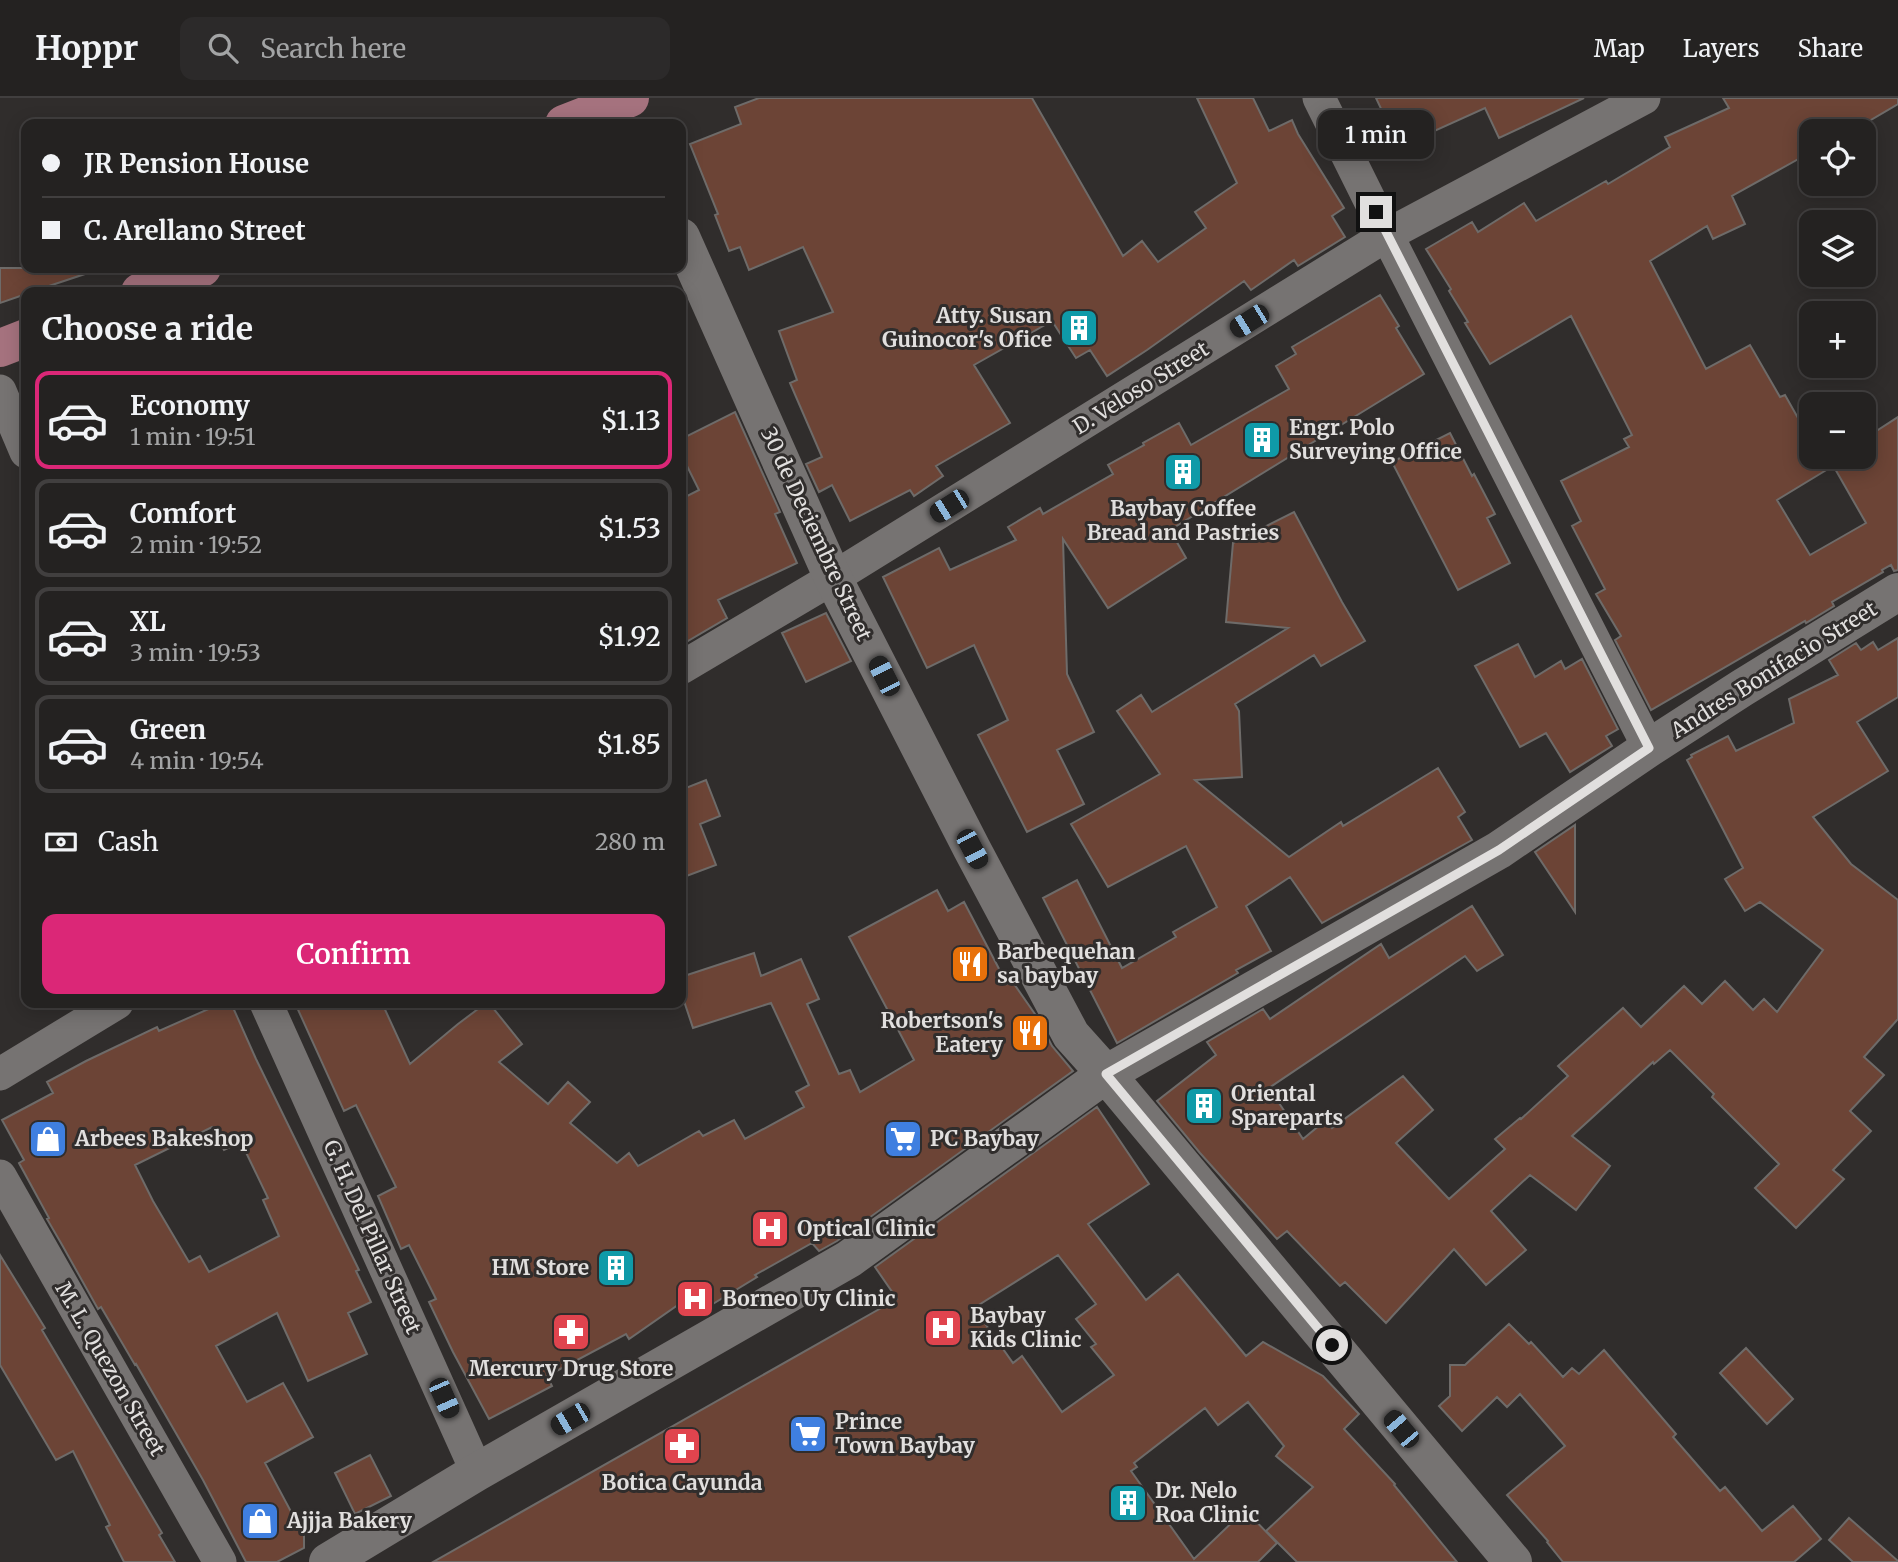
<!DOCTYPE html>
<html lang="en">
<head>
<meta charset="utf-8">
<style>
  :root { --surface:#242221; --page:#2c2a2a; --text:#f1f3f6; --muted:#a3a4a5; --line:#413f3f; --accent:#db2777 }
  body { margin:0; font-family:Merriweather,serif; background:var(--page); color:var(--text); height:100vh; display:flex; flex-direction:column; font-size:26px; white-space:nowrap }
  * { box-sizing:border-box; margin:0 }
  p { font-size:23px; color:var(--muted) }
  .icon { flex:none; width:38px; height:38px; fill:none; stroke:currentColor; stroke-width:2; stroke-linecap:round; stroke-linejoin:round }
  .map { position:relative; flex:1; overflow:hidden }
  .details { position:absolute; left:21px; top:189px; width:665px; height:721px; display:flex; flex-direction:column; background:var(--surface); border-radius:14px; box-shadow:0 4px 18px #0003,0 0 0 2px var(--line) }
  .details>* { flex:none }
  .top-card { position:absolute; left:21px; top:21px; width:665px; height:154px; border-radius:14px; box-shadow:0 4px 18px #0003,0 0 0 2px var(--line); display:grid; align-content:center; height:154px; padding:0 21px; background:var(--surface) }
  .tools { position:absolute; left:1799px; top:21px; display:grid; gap:14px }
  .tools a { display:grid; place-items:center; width:77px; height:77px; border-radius:14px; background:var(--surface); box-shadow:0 4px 18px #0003,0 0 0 2px var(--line); font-size:35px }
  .end { position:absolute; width:32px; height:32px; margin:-16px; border:9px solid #e1dfde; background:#111; box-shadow:0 0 0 4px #111 }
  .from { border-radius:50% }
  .bubble { position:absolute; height:49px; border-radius:14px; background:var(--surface); box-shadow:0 4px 18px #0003,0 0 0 2px var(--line); font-size:23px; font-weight:600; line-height:49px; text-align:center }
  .car { position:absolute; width:21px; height:42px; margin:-21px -10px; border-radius:9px; box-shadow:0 0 5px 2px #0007; background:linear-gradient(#222 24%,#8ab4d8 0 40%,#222 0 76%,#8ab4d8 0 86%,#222 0) }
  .top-card b { display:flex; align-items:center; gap:24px; height:66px; font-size:26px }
  .top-card b+b { border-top:2px solid var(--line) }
  .top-card i { width:18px; height:18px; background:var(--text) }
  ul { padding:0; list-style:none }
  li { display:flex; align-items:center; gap:21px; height:98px; margin:0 14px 10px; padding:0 7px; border:4px solid var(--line); border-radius:14px }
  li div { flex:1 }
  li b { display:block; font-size:26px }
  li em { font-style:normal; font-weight:600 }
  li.selected { border-color:var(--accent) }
  li>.icon { width:63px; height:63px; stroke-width:1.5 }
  h2 { padding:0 21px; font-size:32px; line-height:84px }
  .pay { display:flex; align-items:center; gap:18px; height:77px; padding:0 21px; font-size:26px }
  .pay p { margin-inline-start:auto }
  .primary-button { display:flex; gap:14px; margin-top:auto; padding:14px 21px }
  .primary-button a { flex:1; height:80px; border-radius:14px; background:var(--accent); color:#fff; font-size:28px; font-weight:600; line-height:80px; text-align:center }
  header { display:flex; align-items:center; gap:42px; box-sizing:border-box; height:98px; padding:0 35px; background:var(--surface); border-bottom:2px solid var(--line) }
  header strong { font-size:33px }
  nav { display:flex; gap:38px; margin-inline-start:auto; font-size:24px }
  .search { width:490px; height:63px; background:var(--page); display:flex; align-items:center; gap:18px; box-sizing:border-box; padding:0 24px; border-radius:14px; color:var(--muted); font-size:26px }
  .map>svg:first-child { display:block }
</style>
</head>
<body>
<header>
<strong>Hoppr</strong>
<div class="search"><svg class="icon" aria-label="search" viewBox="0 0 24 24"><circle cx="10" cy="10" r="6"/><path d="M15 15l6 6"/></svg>Search here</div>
<nav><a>Map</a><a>Layers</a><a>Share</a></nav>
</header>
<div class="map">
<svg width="1898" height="1464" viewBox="0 0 1898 1464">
  <rect width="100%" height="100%" fill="#302d2c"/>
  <!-- building -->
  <path fill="#6c4436" stroke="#6e6b69" stroke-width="2" fill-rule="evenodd" d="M759,0H1032L1123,158L1142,143L1158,164L1206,130L1195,114L1237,85L1197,0H1253L1269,33L1292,22L1298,36L1344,110L1332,118L1345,139L1298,168L1294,162L1251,192L1244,183L1147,252L1107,278L1090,252L1076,260L1052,223L974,267L1010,325L936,368L943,378L914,398L910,392L850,423L832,387L819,394L806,366L822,359L790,285L797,282L779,233L833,214L803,149L749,172L740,149L729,153L715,117L718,116L690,46L741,26L735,9Z
    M1376,0H1584L1499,40L1485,10L1399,49Z
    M1723,0H1898V6L1852,33H1811V54L1732,98L1745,126L1713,141L1707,128L1650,163L1706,271L1750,247L1780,299L1785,297L1811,343V359H1820L1828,371L1777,402L1810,457L1866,425L1830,362L1835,359H1864V341L1898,319V472L1894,473L1891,467L1882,472L1883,474L1832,504L1834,508L1806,525L1805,523L1651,612L1615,542L1621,538L1596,496L1605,491L1572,428L1581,423L1561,383L1629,349L1624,341L1632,337L1571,218L1490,266L1465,225L1468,224L1449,193L1451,191L1426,151L1472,124L1478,134L1524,105L1536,123L1606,83L1608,86L1670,49L1665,39L1729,10Z
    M0,170H87L88,175L31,194H26V196L0,205Z
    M1380,197L1399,228L1396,230L1424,276L1170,432L1186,460L1108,510L1063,441L1067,576L1094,634L1057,652L1084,706L1027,734L978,637L1008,622L974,547L927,570L883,479L939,450L950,472L1016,442L1008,429L1040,410L1043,416L1113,376L1108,367L1144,347L1143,345L1179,325L1191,347L1289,291L1276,268L1296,256L1292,249Z
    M735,314L780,414L775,416L797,465L718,502L727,520L681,547V401L699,392L681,356V341Z
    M1450,335L1472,378L1474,376L1495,416L1487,420L1510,465L1458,492L1392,364Z
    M1294,414L1342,504L1365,543L1321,568L1314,557L1235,606L1239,613L1242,679L1195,682L1289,759L1341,724L1343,728L1438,670L1465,714L1458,719L1472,742L1322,825L1290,779L1246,808L1271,853L1236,872L1238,875L1117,945L1043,800L1077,782L1122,870L1176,839L1173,834L1217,809L1186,748L1108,789L1071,726L1160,676L1117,613L1141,597L1152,614L1288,530L1226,524L1233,445Z
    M826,515L851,563L806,584L782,535Z
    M1898,540V599L1857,624L1888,673L1813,719L1851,766L1898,802V921L1864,959L1884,977L1850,1013L1871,1033L1833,1072L1844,1081L1796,1130L1755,1090L1779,1066L1712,999L1714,996L1670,952L1654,966L1653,964L1572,1038L1610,1068L1576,1112L1530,1077L1491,1113L1526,1152L1486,1187L1454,1151L1386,1225L1345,1184L1340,1188L1287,1133L1277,1141L1200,1055L1157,1003L1216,957L1207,944L1263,911L1270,921L1381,846L1389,860L1472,808L1503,857L1477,873L1465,858L1269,990L1303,1041L1326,1022L1332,1030L1403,978L1433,1012L1396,1045L1449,1101L1505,1051L1495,1041L1520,1020L1521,1021L1568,978L1558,968L1623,910L1641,929L1684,888L1702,906L1725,883L1753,912L1764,901L1777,914L1823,852L1760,804L1745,813L1725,781L1743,770L1687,662L1692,659L1691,657L1728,638L1736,653L1794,625L1789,601L1838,577L1829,562L1856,545L1861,552L1873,544L1878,552Z
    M1518,546L1535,579L1561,563L1565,571L1582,561L1618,631L1606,638L1612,648L1570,674L1546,635L1520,649L1475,568Z
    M681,682H683L686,690L706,682L720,718L700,726L716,767L681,780Z
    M1575,727V814L1535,754Z
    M937,792L948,813L964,804L1007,886L1012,883L1037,919L1052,948L1073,973L837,1143L819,1153L812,1145L755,1177L757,1179L698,1215L688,1200L629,1241L626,1236L547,1278L552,1288L489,1321L453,1254L429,1204L436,1201L409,1147L401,1151L378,1098L396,1089L356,1007L344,1013L295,905H382L410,966L458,926L486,905H489L522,946L499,964L548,1006L568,984L590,1004L570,1025L617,1065L629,1055L638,1068L699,1033L703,1038L734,1022L745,1041L804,1009L796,994L809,987L771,905L693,930L681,894V879L754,855L761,878L801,861L819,901L807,906L839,976L850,972L860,994L914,962L849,839Z
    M222,905H231L256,961L359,1172L356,1173L371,1204L348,1215L367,1256L308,1283L277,1215L216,1248L247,1304L283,1285L313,1339L265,1365L304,1438V1450L277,1464H246L203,1382L136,1266L135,1267L101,1209L98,1211L61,1145L47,1121L49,1120L19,1065L24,1062L2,1022L53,995L47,984L86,963L157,929L159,933ZM212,1029L224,1052L241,1044L268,1100L263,1102L279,1138L209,1174L200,1158L189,1164L153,1103L135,1067Z
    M1097,1009L1149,1086L1088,1126L1146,1202L1178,1176L1246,1258L1263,1244L1323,1278L1359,1316L1344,1331L1395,1386L1394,1387L1457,1464H1297L1266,1433L1313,1389L1276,1358L1284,1348L1248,1304L1218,1327L1205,1310L1134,1365L1137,1369L1131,1373L1194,1461L1245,1412L1277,1445L1258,1464H433L897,1201L875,1169ZM1058,1157L1096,1206L1076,1221L1096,1246L1091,1249L1114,1277L1062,1314L1022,1258L1013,1265L974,1210Z
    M0,1157L45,1230L42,1232L162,1435L159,1437L175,1464H124L106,1429L110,1427L73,1353L56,1362L0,1267Z
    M1509,1226L1529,1246L1531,1244L1563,1279L1572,1270L1579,1276L1604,1252L1676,1336L1673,1339L1720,1393L1725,1389L1762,1433L1793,1408L1821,1441L1794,1464H1563L1547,1444L1548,1443L1507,1397L1565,1348L1520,1296L1507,1309L1497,1299L1462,1333L1439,1308L1450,1298V1267H1465Z
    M1746,1250L1793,1301L1767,1326L1720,1275Z
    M370,1357L391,1398L355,1416L335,1375Z
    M1849,1420L1898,1463V1464H1853L1829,1442Z"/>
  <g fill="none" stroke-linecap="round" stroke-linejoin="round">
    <!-- minor -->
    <path stroke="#767372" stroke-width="33" d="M1319,0L1387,137L1649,650
      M0,293L26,354
      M681,570L833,480L1387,137L1644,0
      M266,905L477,1374
      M0,976L117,905
      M0,1078L220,1464"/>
    <!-- tertiary -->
    <path stroke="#767372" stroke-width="38" d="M681,139L833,480L972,751L1071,937L1106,976L1513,1464
      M328,1464L477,1374L849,1161L1106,976L1499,752L1649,650L1742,590L1898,494"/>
    <!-- primary -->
    <path stroke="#a5727e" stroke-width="38" d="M564,26L630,0
      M140,194L202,170
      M0,250L26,240"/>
  </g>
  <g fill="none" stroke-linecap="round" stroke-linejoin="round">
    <!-- route -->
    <path stroke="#e1dfde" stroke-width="9" d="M1332,1247L1106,976L1499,752L1649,650L1376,114"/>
  </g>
  <!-- icons -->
  <defs>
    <symbol id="building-square" viewBox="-11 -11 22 22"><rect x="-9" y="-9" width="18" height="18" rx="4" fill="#0f9aa8" stroke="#302d2c"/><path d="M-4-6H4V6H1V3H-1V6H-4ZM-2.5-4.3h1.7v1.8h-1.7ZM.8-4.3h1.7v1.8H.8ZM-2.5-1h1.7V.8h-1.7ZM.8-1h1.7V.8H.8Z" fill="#fff"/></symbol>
    <symbol id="restaurant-square" viewBox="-11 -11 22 22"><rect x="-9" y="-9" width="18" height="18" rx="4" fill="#e8710a" stroke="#302d2c"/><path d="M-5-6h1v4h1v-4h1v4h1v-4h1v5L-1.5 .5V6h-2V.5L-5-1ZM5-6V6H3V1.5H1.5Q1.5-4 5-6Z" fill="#fff"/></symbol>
    <symbol id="shop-square" viewBox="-11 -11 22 22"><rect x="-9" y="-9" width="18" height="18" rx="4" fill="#3f7fe0" stroke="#302d2c"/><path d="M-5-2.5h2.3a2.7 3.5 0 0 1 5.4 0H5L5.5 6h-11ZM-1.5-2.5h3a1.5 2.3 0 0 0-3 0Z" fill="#fff"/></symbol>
    <symbol id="supermarket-square" viewBox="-11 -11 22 22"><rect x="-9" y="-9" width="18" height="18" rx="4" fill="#3f7fe0" stroke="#302d2c"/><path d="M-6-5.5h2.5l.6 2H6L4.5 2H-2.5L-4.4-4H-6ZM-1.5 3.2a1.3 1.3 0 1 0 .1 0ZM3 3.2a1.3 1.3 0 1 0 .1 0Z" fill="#fff"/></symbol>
    <symbol id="hospital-square" viewBox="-11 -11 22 22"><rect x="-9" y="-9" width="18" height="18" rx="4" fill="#e0444e" stroke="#302d2c"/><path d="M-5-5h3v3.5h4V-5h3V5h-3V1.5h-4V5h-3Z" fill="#fff"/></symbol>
    <symbol id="pharmacy-square" viewBox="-11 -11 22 22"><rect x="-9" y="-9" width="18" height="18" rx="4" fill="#e0444e" stroke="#302d2c"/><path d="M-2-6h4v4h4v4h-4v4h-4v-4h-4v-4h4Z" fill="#fff"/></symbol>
  </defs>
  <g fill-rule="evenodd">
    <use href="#building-square" x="1057" y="208" width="44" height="44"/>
    <use href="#building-square" x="1240" y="320" width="44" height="44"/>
    <use href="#building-square" x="1161" y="352" width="44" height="44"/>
    <use href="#restaurant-square" x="948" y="844" width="44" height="44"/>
    <use href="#restaurant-square" x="1008" y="913" width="44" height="44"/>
    <use href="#building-square" x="1182" y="986" width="44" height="44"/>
    <use href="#shop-square" x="26" y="1019" width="44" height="44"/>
    <use href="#supermarket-square" x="881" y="1019" width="44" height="44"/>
    <use href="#hospital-square" x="748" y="1109" width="44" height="44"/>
    <use href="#building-square" x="594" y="1148" width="44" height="44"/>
    <use href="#hospital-square" x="673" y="1179" width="44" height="44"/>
    <use href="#hospital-square" x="921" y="1208" width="44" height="44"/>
    <use href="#pharmacy-square" x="549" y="1212" width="44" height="44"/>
    <use href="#supermarket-square" x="786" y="1314" width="44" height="44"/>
    <use href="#pharmacy-square" x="660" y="1326" width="44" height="44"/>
    <use href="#building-square" x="1106" y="1383" width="44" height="44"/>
    <use href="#shop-square" x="238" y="1401" width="44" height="44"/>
  </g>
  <g text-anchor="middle" stroke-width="6" stroke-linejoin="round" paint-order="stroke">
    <!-- poi labels -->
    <g font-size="21" font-weight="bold" fill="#e1dfde" stroke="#302d2c" text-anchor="start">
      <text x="1052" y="225" text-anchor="end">Atty. Susan<tspan x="1052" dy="24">Guinocor's Ofice</tspan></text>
      <text x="1289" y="337">Engr. Polo<tspan x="1289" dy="24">Surveying Office</tspan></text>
      <text x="1183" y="418" text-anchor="middle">Baybay Coffee<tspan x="1183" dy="24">Bread and Pastries</tspan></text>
      <text x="997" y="861">Barbequehan<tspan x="997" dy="24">sa baybay</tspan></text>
      <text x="1003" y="930" text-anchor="end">Robertson's<tspan x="1003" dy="24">Eatery</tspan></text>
      <text x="1231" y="1003">Oriental<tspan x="1231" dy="24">Spareparts</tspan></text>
      <text x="75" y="1048">Arbees Bakeshop</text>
      <text x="930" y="1048">PC Baybay</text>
      <text x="797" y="1138">Optical Clinic</text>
      <text x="589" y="1177" text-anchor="end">HM Store</text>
      <text x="722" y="1208">Borneo Uy Clinic</text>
      <text x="970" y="1225">Baybay<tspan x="970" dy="24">Kids Clinic</tspan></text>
      <text x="571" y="1278" text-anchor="middle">Mercury Drug Store</text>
      <text x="835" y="1331">Prince<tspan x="835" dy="24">Town Baybay</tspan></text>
      <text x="682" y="1392" text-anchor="middle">Botica Cayunda</text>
      <text x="1155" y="1400">Dr. Nelo<tspan x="1155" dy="24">Roa Clinic</tspan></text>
      <text x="287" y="1430">Ajjja Bakery</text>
    </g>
    <!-- street labels -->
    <g font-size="21" fill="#e1dfde" stroke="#302d2c">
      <text transform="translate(1141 290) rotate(-32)" y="7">D. Veloso Street</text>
      <text transform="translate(816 436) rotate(65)" y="7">30 de Deciembre Street</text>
      <text transform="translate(1774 572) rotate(-32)" y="7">Andres Bonifacio Street</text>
      <text transform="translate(372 1139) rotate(66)" y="7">G. H. Del Pillar Street</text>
      <text transform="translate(110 1271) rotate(60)" y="7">M. L. Quezon Street</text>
    </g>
  </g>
</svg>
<div class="tools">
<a><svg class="icon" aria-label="locate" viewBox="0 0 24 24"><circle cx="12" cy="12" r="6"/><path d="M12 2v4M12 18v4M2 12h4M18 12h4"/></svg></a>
<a><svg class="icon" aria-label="layers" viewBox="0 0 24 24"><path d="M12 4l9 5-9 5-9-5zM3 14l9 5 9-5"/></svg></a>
<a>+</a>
<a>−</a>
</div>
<i class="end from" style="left:1332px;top:1247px"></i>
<i class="end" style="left:1376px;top:114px"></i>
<div class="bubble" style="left:1318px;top:12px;width:116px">1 min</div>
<i class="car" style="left:1249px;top:223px;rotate:238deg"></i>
<i class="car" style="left:949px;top:408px;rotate:238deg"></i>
<i class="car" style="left:884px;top:578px;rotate:333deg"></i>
<i class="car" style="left:972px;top:751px;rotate:152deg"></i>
<i class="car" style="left:444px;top:1300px;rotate:156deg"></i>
<i class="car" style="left:570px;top:1321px;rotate:240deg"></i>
<i class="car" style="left:1401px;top:1331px;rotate:320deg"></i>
<div class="top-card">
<b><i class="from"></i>JR Pension House</b>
<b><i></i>C. Arellano Street</b>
</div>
<section class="details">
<h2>Choose a ride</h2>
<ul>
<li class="selected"><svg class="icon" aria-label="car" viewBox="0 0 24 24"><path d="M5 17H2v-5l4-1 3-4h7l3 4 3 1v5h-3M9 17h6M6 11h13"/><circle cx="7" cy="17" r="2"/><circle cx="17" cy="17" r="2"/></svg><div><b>Economy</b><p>1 min · 19:51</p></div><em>$1.13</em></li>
<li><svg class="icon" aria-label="car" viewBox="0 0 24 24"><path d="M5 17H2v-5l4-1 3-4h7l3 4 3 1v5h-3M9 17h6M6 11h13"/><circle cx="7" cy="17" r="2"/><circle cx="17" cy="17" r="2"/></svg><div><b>Comfort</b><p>2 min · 19:52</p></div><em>$1.53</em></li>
<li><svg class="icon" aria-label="car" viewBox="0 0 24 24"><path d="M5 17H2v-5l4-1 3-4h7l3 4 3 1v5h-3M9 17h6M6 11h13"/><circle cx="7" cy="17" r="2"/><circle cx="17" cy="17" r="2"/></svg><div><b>XL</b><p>3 min · 19:53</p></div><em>$1.92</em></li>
<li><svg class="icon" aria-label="car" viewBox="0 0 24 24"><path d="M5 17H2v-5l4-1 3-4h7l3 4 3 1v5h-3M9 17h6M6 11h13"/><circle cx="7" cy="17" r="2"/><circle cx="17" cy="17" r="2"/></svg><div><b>Green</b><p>4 min · 19:54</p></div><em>$1.85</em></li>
</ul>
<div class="pay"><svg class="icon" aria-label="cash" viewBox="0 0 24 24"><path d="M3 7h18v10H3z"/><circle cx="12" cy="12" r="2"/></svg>Cash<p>280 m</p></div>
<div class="primary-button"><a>Confirm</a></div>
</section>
</div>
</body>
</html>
